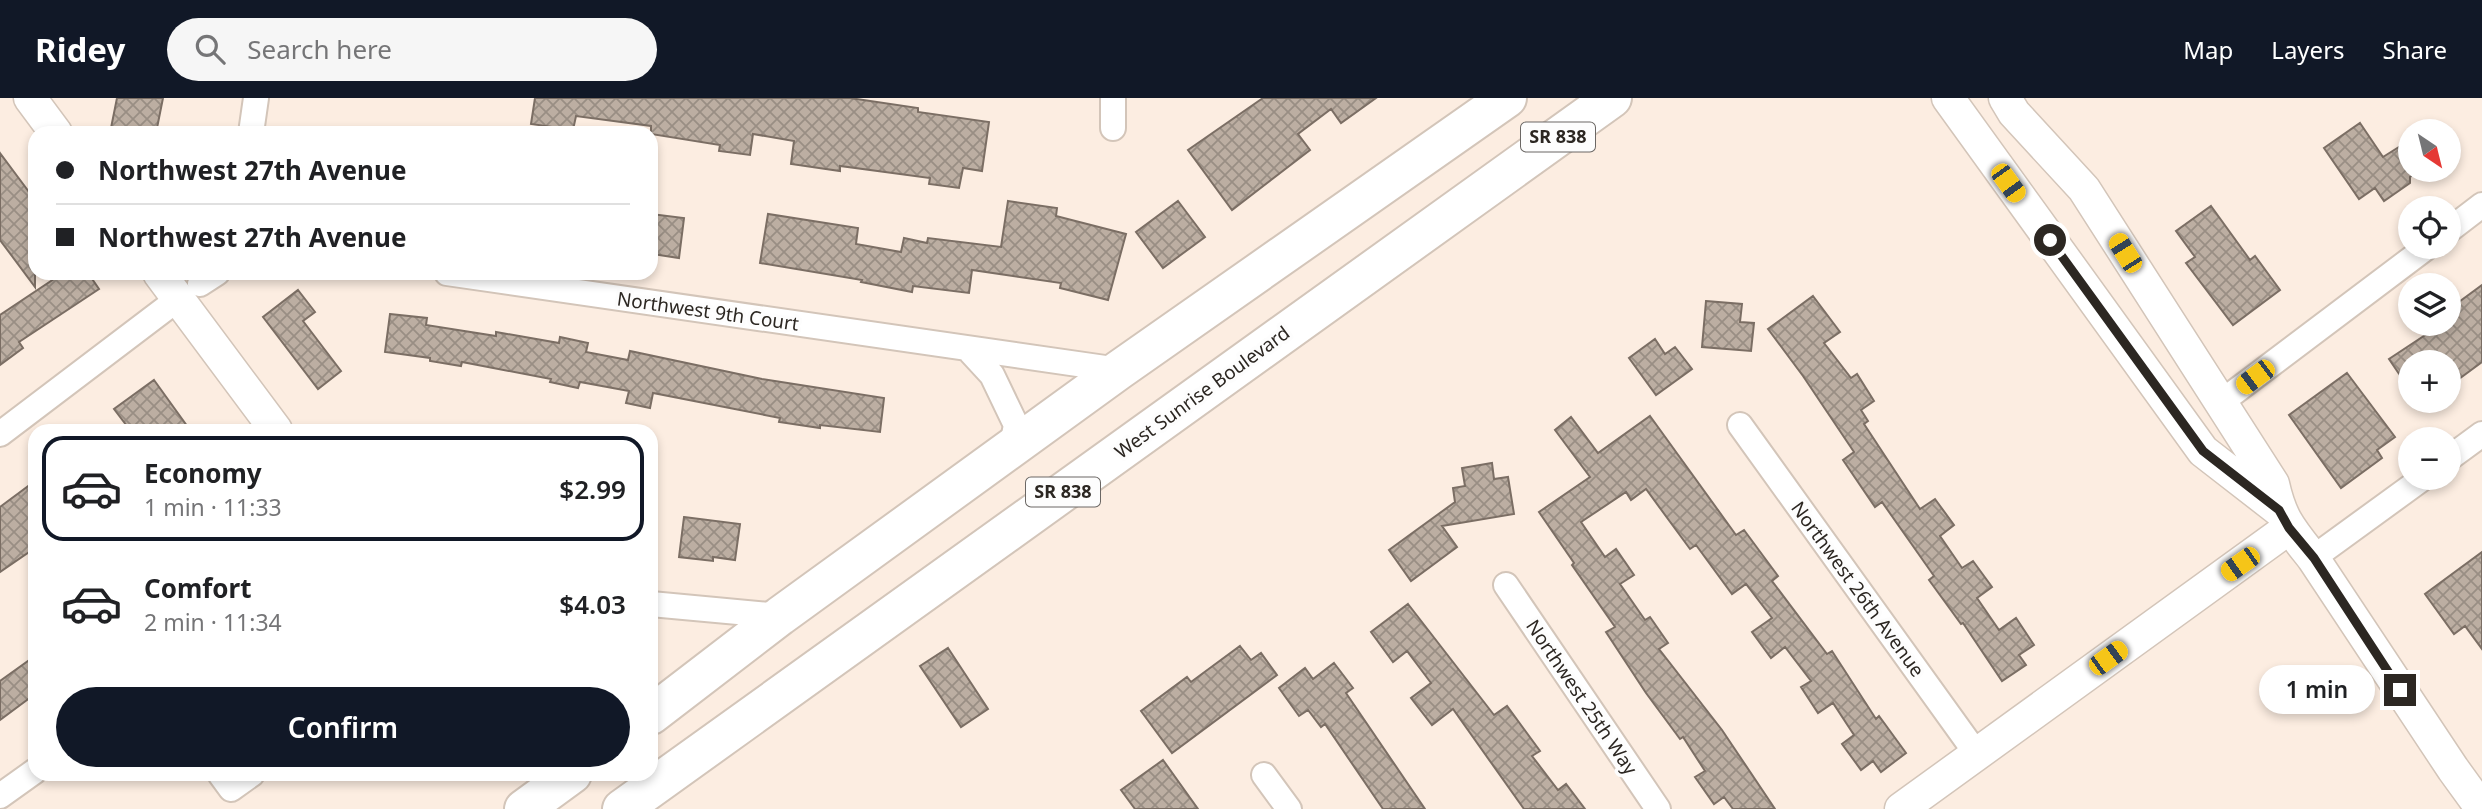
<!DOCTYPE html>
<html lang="en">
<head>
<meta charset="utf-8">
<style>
  :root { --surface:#fff; --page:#f6f6f6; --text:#202124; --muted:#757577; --line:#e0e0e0; --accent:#111827 }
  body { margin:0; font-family:"Noto Sans",sans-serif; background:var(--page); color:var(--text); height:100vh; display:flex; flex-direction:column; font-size:26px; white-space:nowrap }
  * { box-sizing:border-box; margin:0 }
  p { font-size:23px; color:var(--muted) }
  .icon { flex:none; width:38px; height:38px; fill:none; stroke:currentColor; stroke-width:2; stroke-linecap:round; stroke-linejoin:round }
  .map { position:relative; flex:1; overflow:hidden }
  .sheet { position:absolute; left:28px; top:326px; width:630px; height:357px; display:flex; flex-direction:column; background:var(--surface); border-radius:21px; box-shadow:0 4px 10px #0003 }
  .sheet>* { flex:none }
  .banner { position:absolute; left:28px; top:28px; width:630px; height:154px; border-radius:21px; box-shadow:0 4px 10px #0003; display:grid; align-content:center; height:154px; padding:0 28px; background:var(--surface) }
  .needle { width:46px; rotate:145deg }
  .controls { position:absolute; left:2398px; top:21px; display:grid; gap:14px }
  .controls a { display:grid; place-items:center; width:63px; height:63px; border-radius:50%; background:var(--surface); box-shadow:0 4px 10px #0003; font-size:35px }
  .end { position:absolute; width:32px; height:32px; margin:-16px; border:9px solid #2c2722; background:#fff; box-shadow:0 0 0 4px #fff }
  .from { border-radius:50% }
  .bubble { position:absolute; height:49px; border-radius:24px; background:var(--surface); box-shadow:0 4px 10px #0003; font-size:23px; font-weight:600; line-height:49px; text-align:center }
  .car { position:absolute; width:21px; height:42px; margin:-21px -10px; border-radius:9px; box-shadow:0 0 5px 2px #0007; background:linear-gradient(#f5c518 24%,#345 0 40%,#f5c518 0 76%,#345 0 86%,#f5c518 0) }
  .banner b { display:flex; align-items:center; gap:24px; height:66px; font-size:26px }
  .banner b+b { border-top:2px solid var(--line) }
  .banner i { width:18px; height:18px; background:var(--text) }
  ul { padding:12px 0 0; list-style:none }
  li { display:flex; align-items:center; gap:21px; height:105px; margin:0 14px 10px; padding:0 14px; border:4px solid transparent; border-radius:21px }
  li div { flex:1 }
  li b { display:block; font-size:26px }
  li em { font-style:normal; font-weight:600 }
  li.active { border-color:var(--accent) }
  li>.icon { width:63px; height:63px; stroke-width:1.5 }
  .primary-button { display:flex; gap:14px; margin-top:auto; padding:14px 28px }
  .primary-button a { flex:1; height:80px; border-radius:42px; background:var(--accent); color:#fff; font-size:28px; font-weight:600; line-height:80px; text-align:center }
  header { display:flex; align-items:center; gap:42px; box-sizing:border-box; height:98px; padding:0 35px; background:var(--accent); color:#fff }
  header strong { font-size:33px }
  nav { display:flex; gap:38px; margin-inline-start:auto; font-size:24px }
  .search { width:490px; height:63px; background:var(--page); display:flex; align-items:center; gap:18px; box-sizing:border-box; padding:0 24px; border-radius:38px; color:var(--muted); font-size:26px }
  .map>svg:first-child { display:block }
</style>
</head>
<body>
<header>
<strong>Ridey</strong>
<div class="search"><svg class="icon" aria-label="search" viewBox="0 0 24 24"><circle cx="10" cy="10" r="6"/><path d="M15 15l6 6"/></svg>Search here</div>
<nav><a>Map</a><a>Layers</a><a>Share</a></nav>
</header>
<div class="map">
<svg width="2482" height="711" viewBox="0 0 2482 711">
  <defs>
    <pattern id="building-cross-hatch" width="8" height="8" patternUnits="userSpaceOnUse" patternTransform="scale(1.75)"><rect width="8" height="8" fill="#bcaea2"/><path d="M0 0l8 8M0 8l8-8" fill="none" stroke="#998e84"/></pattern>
  </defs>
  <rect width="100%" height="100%" fill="#fcede1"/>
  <!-- building -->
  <path fill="url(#building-cross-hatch)" stroke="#7b6e64" stroke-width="2" d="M117,0H163L156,35H110Z
    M535,0H850L918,10V14L989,24L982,73L963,70L959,90L929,86L930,80L840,68V73L791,66L794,43L753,36L750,57L719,53L720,47L651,36V28L576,18L573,32L531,26Z
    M1263,0H1376L1341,25L1331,11L1298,36L1310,52L1232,112L1188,52Z
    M2360,25L2383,59L2410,42V72H2422L2410,79V85L2384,103L2375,90L2359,101L2324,50Z
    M0,55L35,102V189L0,142Z
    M1008,103L1057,110L1056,118L1126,136L1108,202L1060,190L1061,185L972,172L969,195L913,188L912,194L861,184L862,182L760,165L768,116L858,130L856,146L901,154L904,140L927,145L928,140L1001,149Z
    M1178,103L1205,139L1163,170L1136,134Z
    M2211,108L2250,162L2255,158L2280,192L2233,227L2186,165L2195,159L2176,133Z
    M651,116L684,120L679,160L652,156Z
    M63,175H88L99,191L19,244L23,250L0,267V217Z
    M2482,187V264L2448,289V264H2410V292L2389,261L2442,226H2448V212Z
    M298,192L315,214L303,223L341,273L318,291L263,219Z
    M1813,198L1840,234L1824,245L1851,280L1857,276L1874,303L1861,312L1868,323L1864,326L1920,411L1935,401L1954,427L1940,438L1962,470L1973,463L1992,489L1977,500L1999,532L2016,520L2034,547L2019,557L2026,567L2002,583L1963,525L1961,526L1929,482L1934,478L1882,404L1875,409L1843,362L1854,354L1803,278L1768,231Z
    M1706,203L1742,206L1740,224L1754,225L1751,253L1702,249Z
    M390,216L427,220L426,227L496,238V234L559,245L560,239L588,245L586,254L628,262L630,253L762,281L884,300L880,334L820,327V330L779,324L780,320L653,295L650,310L626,305L629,293L580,284L578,290L550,284L551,281L462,264L461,268L430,263V260L385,254Z
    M1655,241L1665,256L1675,249L1692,271L1656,297L1629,260Z
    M2347,275L2395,339L2377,352L2382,360L2341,390L2289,317Z
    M154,282L190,332H130L114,311Z
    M1650,318L1736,437L1744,432L1778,478L1772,483L1827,556L1832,553L1876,621L1879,618L1906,655L1881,674L1873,663L1861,672L1842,646L1854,637L1833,605L1818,615L1801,589L1811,583L1785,549L1771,560L1752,534L1772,520L1746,486L1732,496L1696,447L1690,451L1646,391L1631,402L1626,394L1581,424L1605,459L1616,451L1634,477L1620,486L1645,522L1650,519L1668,545L1659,551L1722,632L1775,711H1733L1724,699L1714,706L1695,679L1705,673L1683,639L1680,641L1646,595L1606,534L1615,529L1572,467L1574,465L1539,414L1590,379L1555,332L1571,319L1598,355Z
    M1492,365L1494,381L1508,379L1514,416L1442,428L1457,449L1411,483L1389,452L1455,404L1453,390L1465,388L1462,370Z
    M35,383V450L0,474V409Z
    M684,419L740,426L735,462L713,459V463L679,459Z
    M2482,454V551L2465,528L2454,536L2425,496Z
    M1408,506L1494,617L1507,608L1540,653L1532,658L1558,692L1566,686L1585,711H1524L1453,611L1432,627L1411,600L1431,585L1407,553L1393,564L1371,534Z
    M1240,548L1251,562L1261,555L1277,577L1172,655L1141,613L1187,579L1191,584Z
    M948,550L988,611L961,629L920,568Z
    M35,558V596L0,622V583Z
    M1334,565L1353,590L1346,595L1425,711H1383L1325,626L1321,629L1308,612L1299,618L1279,590L1305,570L1313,581Z
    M1163,662L1198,711H1135L1121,692Z"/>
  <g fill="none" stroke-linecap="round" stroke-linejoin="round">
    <defs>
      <path id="minor" d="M1113,30V0
        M251,35L256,0
        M2448,133L2482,107
        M447,175L1119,272
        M200,186L217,175
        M968,251L992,277L1016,327L1011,352
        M2220,305L2427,149
        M1740,327L1976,655
        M0,336L178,201
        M2448,361L2482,336
        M2313,460L2423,380
        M1506,487L1658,711
        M651,506L780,518
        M220,676L231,691L252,676
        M1264,677L1289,711
        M0,698L35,673"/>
      <path id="tertiary" d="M30,0L56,35
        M1948,0L2203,353L2279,412
        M2005,0L2014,15L2084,91L2273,386C2281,422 2291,432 2313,460L2453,671L2482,711
        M159,175L276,332
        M1901,711L2289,430"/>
      <path id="primary" d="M651,617L780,518L1119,272L1507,0
        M524,711L572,676
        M622,711L1612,0"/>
    </defs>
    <!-- minor casing -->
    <use href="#minor" stroke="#d3c5b9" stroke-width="28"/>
    <!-- tertiary casing -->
    <use href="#tertiary" stroke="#d3c5b9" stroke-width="35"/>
    <!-- primary casing -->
    <use href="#primary" stroke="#d3c5b9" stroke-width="42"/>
    <!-- minor -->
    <use href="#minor" stroke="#fff" stroke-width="24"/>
    <!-- tertiary -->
    <use href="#tertiary" stroke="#fff" stroke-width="32"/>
    <!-- primary -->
    <use href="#primary" stroke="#fff" stroke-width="38"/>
  </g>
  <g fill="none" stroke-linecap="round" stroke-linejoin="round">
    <!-- route -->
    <path stroke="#2c2722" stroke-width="9" d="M2050,142L2203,353L2279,412L2289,430L2314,460L2400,592"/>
  </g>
  <g text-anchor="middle" stroke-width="7" stroke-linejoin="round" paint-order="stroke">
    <!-- shield labels -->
    <g fill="#fdfdfd" stroke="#6b6764" stroke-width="2">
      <rect x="1521" y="24.5" width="74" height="29" rx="5"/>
      <rect x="1026" y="379.5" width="74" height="29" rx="5"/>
    </g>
    <g font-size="18" font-weight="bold" fill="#2c2722">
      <text x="1558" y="45">SR 838</text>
      <text x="1063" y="400">SR 838</text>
    </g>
    <!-- street labels -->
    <g font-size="19" fill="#2c2722" stroke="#fdfdfd">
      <text transform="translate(708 213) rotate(8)" y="7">Northwest 9th Court</text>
      <text transform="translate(1202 294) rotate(-36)" y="7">West Sunrise Boulevard</text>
      <text transform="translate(1858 491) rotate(54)" y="7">Northwest 26th Avenue</text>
      <text transform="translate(1582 599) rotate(56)" y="7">Northwest 25th Way</text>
    </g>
  </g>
</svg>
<div class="controls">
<a><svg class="needle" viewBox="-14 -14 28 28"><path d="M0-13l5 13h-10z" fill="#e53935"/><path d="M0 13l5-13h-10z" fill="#757577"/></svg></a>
<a><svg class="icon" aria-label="locate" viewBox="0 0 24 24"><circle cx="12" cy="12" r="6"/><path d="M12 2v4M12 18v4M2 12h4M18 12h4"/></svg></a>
<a><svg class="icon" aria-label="layers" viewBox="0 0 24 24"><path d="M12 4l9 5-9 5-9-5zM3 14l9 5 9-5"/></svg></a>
<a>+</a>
<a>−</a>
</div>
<i class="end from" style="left:2050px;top:142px"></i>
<i class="end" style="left:2400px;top:592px"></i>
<div class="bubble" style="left:2259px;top:567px;width:116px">1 min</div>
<i class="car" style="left:2008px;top:85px;rotate:144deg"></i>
<i class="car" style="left:2125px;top:155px;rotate:328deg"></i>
<i class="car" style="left:2255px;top:279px;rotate:233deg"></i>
<i class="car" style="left:2240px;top:466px;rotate:235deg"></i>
<i class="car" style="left:2108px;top:560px;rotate:54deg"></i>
<div class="banner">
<b><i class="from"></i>Northwest 27th Avenue</b>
<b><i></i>Northwest 27th Avenue</b>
</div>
<section class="sheet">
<ul>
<li class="active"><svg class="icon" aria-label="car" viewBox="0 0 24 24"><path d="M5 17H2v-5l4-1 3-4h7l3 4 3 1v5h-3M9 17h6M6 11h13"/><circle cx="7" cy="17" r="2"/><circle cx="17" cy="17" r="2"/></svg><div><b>Economy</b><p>1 min · 11:33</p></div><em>$2.99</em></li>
<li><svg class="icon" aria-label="car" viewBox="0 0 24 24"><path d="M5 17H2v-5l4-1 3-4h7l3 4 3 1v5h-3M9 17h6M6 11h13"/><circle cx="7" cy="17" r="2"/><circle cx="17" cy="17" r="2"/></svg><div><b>Comfort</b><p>2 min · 11:34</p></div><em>$4.03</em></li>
</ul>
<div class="primary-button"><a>Confirm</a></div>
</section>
</div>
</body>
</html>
